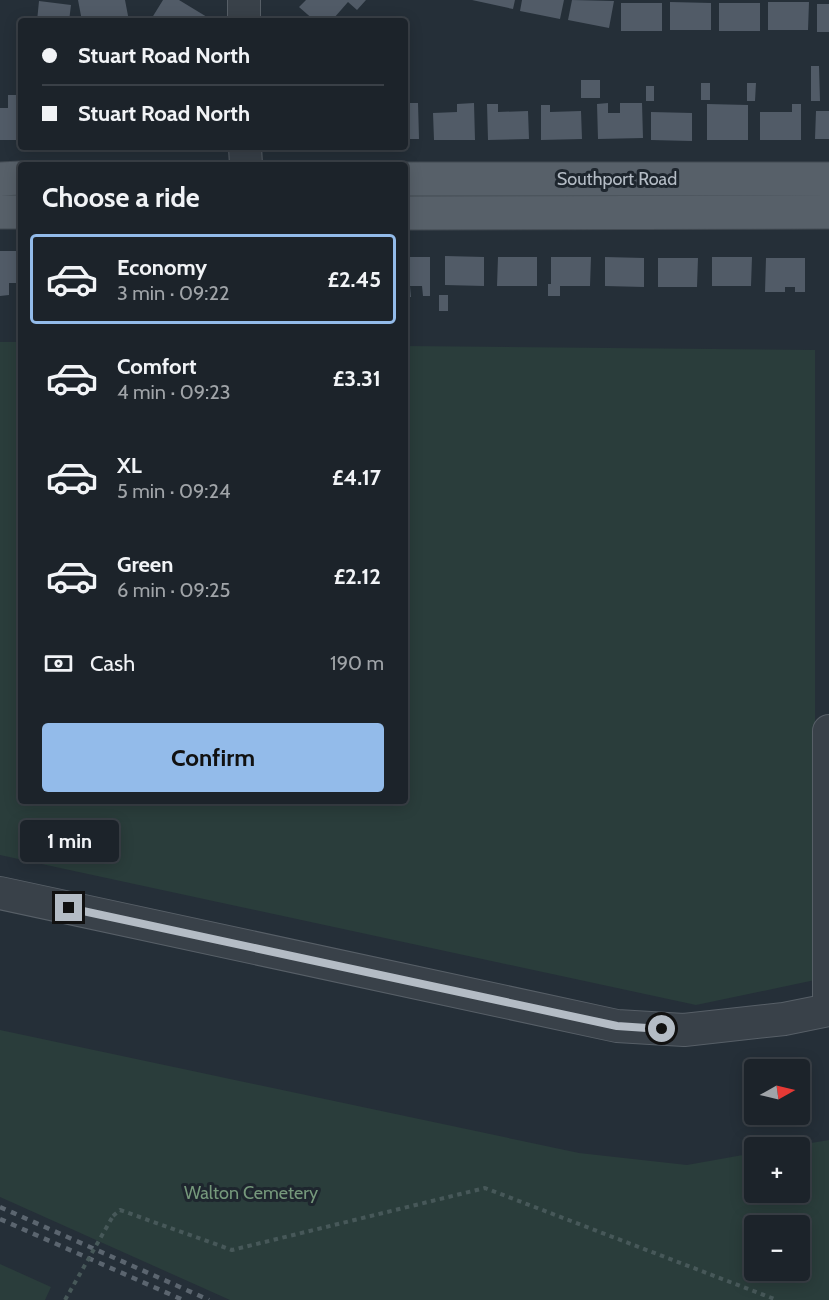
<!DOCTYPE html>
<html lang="en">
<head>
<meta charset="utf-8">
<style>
  :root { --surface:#1c232a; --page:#292f36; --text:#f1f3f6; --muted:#a0a4a8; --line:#3a4047; --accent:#93bbea }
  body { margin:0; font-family:Cabin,sans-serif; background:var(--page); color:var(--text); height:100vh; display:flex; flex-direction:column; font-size:22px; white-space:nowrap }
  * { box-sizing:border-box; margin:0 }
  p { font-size:20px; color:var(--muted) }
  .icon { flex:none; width:33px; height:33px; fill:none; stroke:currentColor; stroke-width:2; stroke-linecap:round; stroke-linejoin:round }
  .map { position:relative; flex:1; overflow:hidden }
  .drawer { position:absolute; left:18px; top:162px; width:390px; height:642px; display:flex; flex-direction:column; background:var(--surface); border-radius:6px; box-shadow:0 3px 15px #0003,0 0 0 2px var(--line) }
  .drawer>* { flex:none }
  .banner { position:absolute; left:18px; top:18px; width:390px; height:132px; border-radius:6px; box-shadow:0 3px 15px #0003,0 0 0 2px var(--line); display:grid; align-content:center; height:132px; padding:0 24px; background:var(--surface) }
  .needle { width:39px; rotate:82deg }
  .fabs { position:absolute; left:744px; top:1059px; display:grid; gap:12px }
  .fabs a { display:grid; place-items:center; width:66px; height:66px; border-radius:6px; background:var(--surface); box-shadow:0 3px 15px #0003,0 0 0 2px var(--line); font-size:30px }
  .end { position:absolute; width:27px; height:27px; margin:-14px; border:8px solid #b4bcc5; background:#111; box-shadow:0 0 0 3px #111 }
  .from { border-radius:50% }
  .bubble { position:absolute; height:42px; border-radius:6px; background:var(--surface); box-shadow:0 3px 15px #0003,0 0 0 2px var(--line); font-size:20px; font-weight:700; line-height:42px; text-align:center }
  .banner b { display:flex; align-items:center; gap:21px; height:57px; font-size:22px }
  .banner b+b { border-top:2px solid var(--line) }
  .banner i { width:15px; height:15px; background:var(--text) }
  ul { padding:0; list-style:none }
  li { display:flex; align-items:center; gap:18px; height:90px; margin:0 12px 9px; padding:0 12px; border:3px solid transparent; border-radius:6px }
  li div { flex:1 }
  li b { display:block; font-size:22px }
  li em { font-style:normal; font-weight:700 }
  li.current { border-color:var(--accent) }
  li>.icon { width:54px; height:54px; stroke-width:1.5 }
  h2 { padding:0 24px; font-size:27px; line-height:72px }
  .pay { display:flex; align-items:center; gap:15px; height:66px; padding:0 24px; font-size:22px }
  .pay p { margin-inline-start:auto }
  .action { display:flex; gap:12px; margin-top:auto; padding:12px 24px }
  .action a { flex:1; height:69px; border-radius:6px; background:var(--accent); color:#111; font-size:24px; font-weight:700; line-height:69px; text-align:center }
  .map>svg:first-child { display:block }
</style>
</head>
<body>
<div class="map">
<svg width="829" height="1300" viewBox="0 0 829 1300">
  <rect width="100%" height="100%" fill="#252f38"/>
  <!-- green -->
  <path fill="#2a3d3b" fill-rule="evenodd" d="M0,342H21V801H405V346L815,350V980L696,1005L0,855Z
    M0,1030L579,1153L687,1165L754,1153V1192H800V1148L787,1147L829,1140V1300H230L0,1197ZM754,1226H800V1270H754Z
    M0,1264L51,1287L45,1300H0Z"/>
  <!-- building -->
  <path fill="#515b67" d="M78,0H125L129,21H82Z
    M163,0H179L207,17L204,21H150Z
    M306,0H366L357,10L348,2L334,18L337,21H320L318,19L315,21L299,7Z
    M472,0H515L513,9Z
    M522,0H564L560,19L520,11Z
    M572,0L614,1L609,28L568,20Z
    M39,1L71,5L69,21H37Z
    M670,2L711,3V30H670Z
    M768,2H809L808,30H768Z
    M621,3H662V31H621Z
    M719,3H760V31H719Z
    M817,4H829V32H817Z
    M811,66H819L820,101H811Z
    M581,80H600V98H581Z
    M701,83H710V100H701Z
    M747,83H756L755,101H747Z
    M646,86H654V101H646Z
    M8,95H19V140H0V108H8Z
    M410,103H418L419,139H405V111H410Z
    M474,103L475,140H434L433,113L457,112V104Z
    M608,103V113H620V103H642L643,138L598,139L597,104Z
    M487,104H498V112L528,111L529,139L488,140Z
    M707,104L748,105V140H707Z
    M792,104H801V140H760V112H792Z
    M541,105H550V112L581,111L582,139L541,140Z
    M816,111H829V139H815Z
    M651,112L692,113V141L651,140Z
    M0,251H21V283H9V295L0,296Z
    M445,256L484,257V286L445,285Z
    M405,257H430V296H423L422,286H410L411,297H405Z
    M498,257H537V286H497Z
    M551,257H591L590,286H560V296H548V284H551Z
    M605,257L644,258V287L605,286Z
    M712,257H752L751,286H712Z
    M658,258H698L697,287H658Z
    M766,258H805V292H795V287H785V292H765Z
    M439,295H448V311H439Z"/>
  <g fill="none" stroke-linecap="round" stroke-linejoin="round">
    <defs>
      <path id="minor" d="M244,21V0
        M245,147L246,165
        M0,893L617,1026L684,1030L784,1019L829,1010
        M829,1010V731"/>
      <path id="major" d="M0,179L21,178
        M405,179H829
        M0,212H21
        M405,213L829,212"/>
    </defs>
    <!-- minor casing -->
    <use href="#minor" stroke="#575f67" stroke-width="34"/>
    <!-- major casing -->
    <use href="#major" stroke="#424a52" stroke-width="35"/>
    <!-- path -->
    <path stroke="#475859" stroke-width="4" stroke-dasharray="4.5 4.5" stroke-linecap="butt" d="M113,1216L120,1210L232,1250L485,1188L777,1300"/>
    <!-- minor -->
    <use href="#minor" stroke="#394149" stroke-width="32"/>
    <!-- major -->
    <use href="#major" stroke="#576069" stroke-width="33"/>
    <!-- rail -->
    <path stroke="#5b656f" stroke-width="4.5" stroke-dasharray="6 6" stroke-linecap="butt" d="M0,1207L209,1300
      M0,1219L183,1300"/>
    <!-- path-bridge -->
    <path stroke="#475859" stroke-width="4" stroke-dasharray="4.5 4.5" stroke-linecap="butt" d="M65,1300L113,1216"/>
  </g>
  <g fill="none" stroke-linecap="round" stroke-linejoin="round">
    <!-- route -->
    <path stroke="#b4bcc5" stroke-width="8" d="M69,908L617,1026L662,1029"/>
  </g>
  <g text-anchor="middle" stroke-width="6" stroke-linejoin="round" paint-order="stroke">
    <!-- street labels -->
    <g font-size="18" fill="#b4bcc5" stroke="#1e262e">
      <text x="617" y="185">Southport Road</text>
    </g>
    <!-- park labels -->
    <g font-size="18" fill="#75987b" stroke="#1e262e">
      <text x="251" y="1199">Walton Cemetery</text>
    </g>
  </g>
</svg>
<div class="fabs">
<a><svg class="needle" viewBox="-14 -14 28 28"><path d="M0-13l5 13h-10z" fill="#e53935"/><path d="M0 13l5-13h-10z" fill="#a0a4a8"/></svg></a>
<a>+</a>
<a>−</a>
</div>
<i class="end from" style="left:662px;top:1029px"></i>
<i class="end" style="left:69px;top:908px"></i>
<div class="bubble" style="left:20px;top:820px;width:99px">1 min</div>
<div class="banner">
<b><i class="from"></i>Stuart Road North</b>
<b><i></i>Stuart Road North</b>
</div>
<section class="drawer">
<h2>Choose a ride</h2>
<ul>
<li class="current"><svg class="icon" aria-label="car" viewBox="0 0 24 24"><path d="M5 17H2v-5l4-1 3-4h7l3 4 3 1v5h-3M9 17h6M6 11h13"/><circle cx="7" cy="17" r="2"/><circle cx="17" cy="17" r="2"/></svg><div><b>Economy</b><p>3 min · 09:22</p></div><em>£2.45</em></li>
<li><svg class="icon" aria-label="car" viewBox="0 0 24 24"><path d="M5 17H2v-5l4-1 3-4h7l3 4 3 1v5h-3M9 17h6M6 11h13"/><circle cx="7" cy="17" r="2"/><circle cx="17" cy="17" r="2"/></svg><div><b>Comfort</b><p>4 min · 09:23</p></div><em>£3.31</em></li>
<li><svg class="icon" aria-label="car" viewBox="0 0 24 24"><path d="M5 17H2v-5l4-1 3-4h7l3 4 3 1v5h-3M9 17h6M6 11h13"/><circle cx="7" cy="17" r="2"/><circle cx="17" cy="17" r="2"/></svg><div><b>XL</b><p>5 min · 09:24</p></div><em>£4.17</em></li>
<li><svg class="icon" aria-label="car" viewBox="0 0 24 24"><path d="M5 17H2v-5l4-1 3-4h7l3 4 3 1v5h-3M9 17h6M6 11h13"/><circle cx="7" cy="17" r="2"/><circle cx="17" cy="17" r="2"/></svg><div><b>Green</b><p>6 min · 09:25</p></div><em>£2.12</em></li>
</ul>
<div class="pay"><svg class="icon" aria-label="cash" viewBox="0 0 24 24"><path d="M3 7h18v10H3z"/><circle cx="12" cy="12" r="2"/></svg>Cash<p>190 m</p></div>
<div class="action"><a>Confirm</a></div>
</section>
</div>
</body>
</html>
